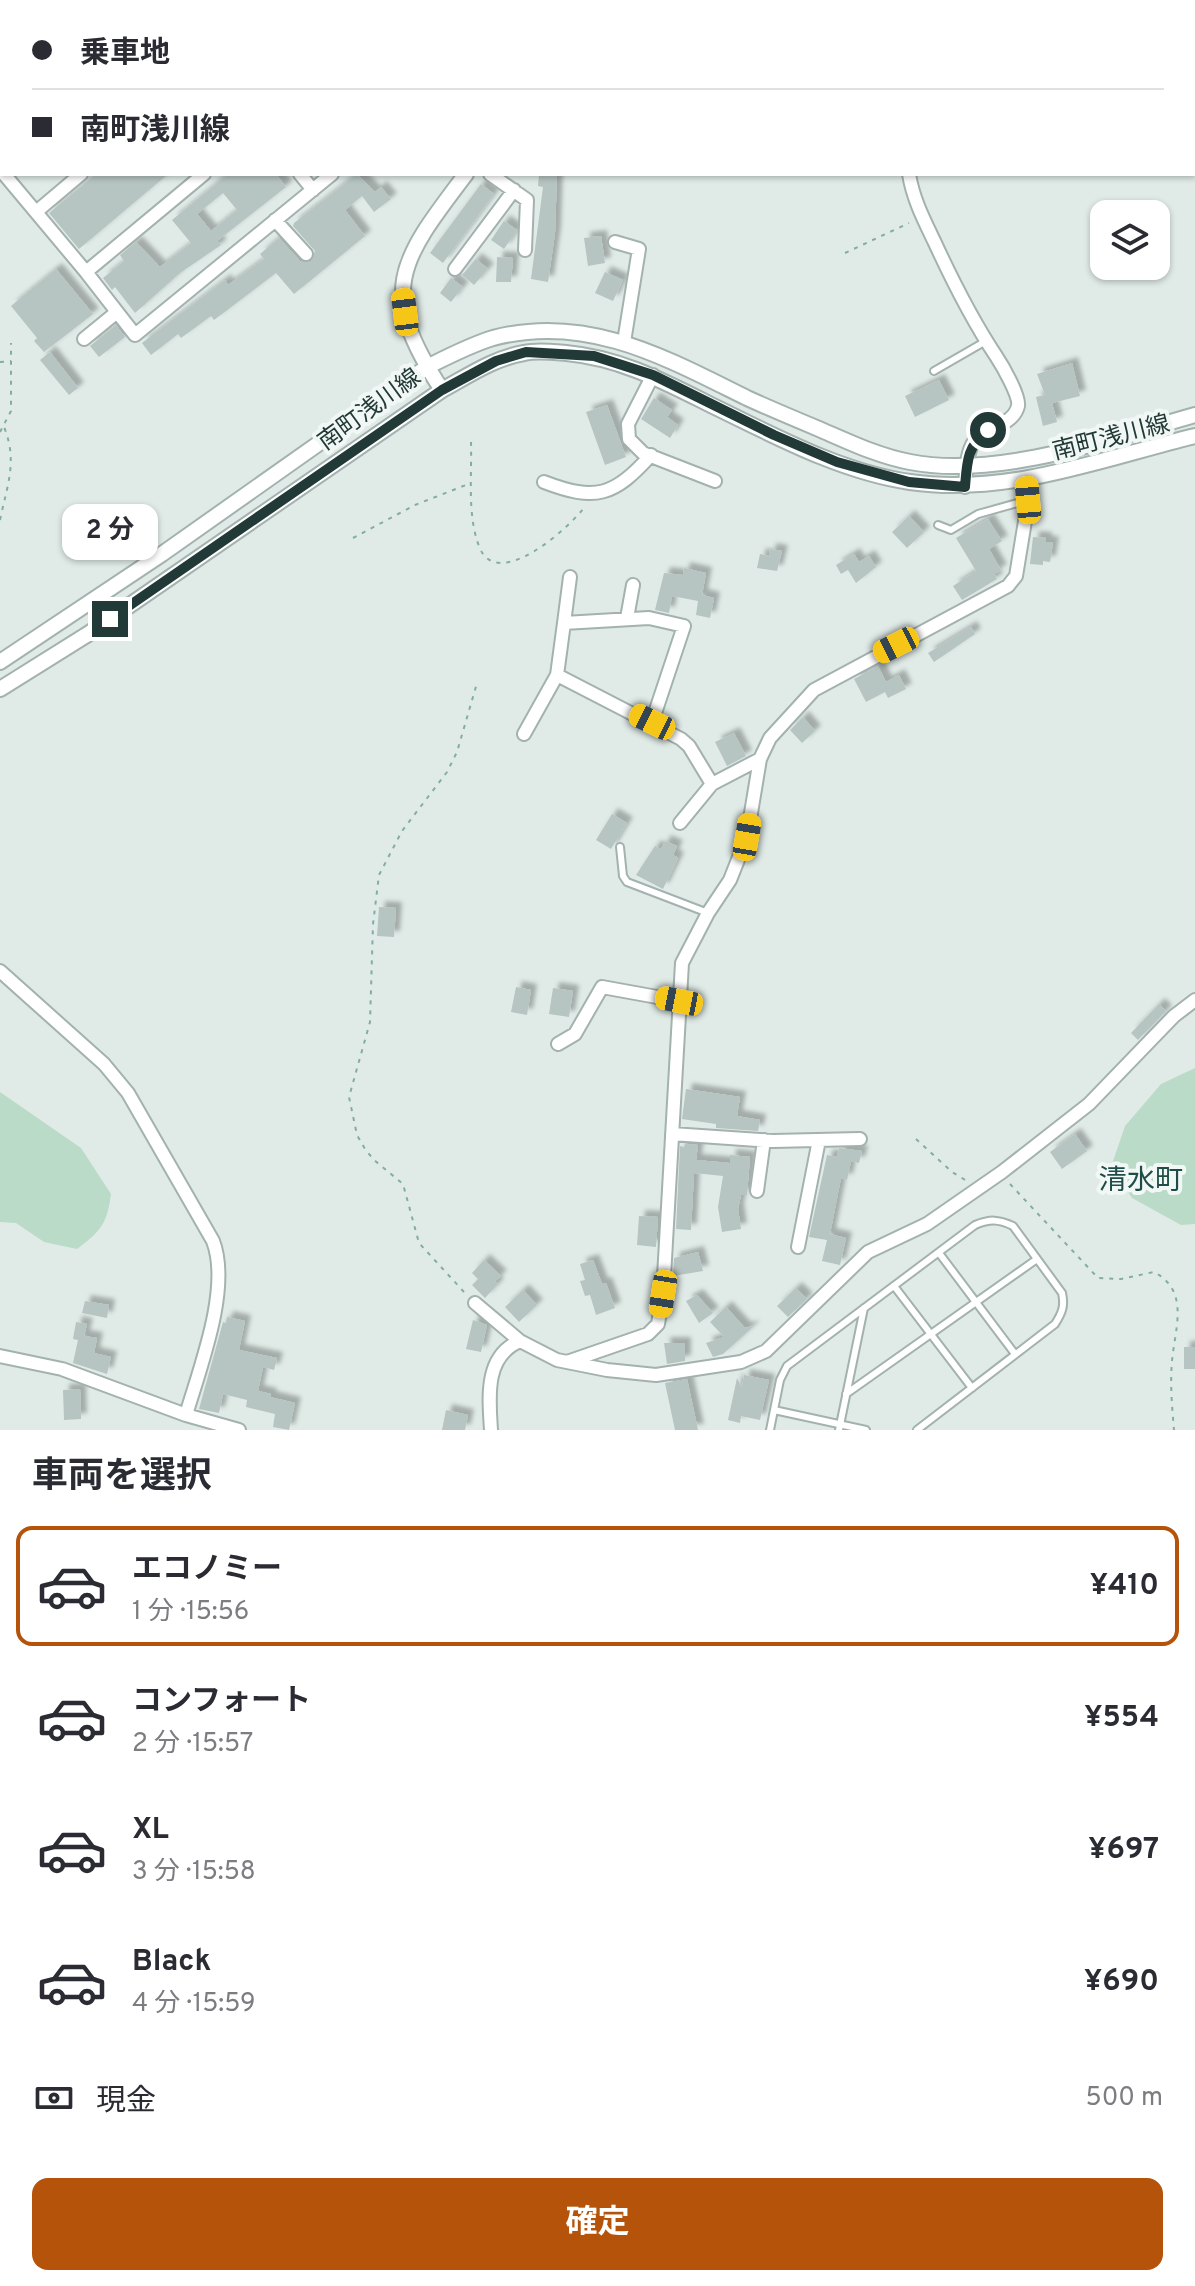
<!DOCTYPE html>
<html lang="ja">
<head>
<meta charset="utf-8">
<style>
  :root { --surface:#fff; --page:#f7f7f7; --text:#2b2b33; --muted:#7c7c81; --line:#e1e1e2; --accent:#b45309 }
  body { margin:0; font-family:Overpass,"Noto Sans JP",sans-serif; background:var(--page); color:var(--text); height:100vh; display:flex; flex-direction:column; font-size:30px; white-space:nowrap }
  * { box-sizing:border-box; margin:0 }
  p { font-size:26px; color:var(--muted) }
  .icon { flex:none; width:44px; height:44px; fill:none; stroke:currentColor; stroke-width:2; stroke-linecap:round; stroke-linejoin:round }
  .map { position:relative; height:1430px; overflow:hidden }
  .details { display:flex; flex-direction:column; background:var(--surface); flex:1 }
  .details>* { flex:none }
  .guide { position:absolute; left:0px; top:0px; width:1196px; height:176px; box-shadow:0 2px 6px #0004; display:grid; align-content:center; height:176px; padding:0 32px; background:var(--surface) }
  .fabs { position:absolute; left:1090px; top:200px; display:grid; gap:16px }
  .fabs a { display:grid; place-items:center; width:80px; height:80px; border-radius:16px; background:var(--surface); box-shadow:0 2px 6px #0004; font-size:40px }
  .end { position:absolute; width:36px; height:36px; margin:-18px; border:10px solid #223a37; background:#fff; box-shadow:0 0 0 4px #fff }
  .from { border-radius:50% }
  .bubble { position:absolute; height:56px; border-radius:16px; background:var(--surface); box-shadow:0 2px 6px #0004; font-size:26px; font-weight:700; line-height:56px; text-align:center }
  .car { position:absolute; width:24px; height:48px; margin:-24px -12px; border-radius:10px; box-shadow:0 0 6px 2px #0007; background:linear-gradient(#f5c518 24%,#345 0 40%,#f5c518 0 76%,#345 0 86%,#f5c518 0) }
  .guide b { display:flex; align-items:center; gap:28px; height:76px; font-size:30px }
  .guide b+b { border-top:2px solid var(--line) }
  .guide i { width:20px; height:20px; background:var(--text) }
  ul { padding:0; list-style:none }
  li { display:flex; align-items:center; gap:24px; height:120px; margin:0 16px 12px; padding:0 16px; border:4px solid transparent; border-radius:16px }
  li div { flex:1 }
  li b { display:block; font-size:30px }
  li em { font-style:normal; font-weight:700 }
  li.on { border-color:var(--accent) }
  li>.icon { width:72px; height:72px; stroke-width:1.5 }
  h2 { padding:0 32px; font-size:36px; line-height:96px }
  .pay { display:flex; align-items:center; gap:20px; height:88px; padding:0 32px; font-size:30px }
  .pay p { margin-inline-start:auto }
  .button { display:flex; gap:16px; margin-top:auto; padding:16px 32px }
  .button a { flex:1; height:92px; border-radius:16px; background:var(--accent); color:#fff; font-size:32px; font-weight:700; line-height:92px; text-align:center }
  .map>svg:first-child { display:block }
</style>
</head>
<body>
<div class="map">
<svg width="1195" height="1430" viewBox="0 0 1195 1430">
  <defs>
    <filter id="shadow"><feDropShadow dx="6" dy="-6" stdDeviation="2" flood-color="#0004"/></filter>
  </defs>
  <rect width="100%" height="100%" fill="#e0ebe7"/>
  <!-- green -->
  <path fill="#badbc7" d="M1195,1068V1224L1181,1225L1132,1198L1111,1167L1125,1126L1161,1084Z
    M0,1092L81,1148L111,1194C107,1224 101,1231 77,1249L44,1242L16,1223L0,1222Z"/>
  <!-- building -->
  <path fill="#b6c5c1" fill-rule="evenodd" filter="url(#shadow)" d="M96,174H168L79,249L49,213Z
    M228,174H276L286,187L217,241L221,245L180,273L135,313L115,287L112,290L103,278L124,261L120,255L136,242L160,267L191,243L172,220ZM223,193L237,210L211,231L197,214Z
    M357,174L375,192L381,187L391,199L374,212L362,196L345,210L365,236L294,294L276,273L214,320L211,316L181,338L178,334L151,355L142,343L225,280L228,285L264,259L260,254L279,238L300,261H311L315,251L293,226L294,223Z
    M539,174H557L555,233L548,282L531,279L543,187L538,186Z
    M481,184L494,194L443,263L430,253Z
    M504,221L517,230L504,249L491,240Z
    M601,236L605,263L588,266L584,238Z
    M497,257L513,258L511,282H496Z
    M476,259L488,269L474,285L462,275Z
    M56,269L93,314L44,352L34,341L37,338L11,306Z
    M605,272L623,280L613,301L595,293Z
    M451,278L463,287L451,302L440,293Z
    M116,325L125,337L99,357L90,346Z
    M50,352L78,388L69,395L40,360Z
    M1072,363L1080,396L1052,403L1057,422L1043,426L1036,397L1045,395L1037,374Z
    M939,380L949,400L915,417L905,396Z
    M654,398L672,410L667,417L678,425L670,438L641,419Z
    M607,405L626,457L605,465L586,412Z
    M909,516L924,532L907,548L892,532Z
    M988,519L1002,541L989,549L1001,570L994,574L997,579L962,600L953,586L976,571L956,538Z
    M1033,537L1046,538V542H1053L1050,562L1043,561V565L1030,564Z
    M770,549L782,551L777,571L757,568L760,554L769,556Z
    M854,554L859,562L869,556L876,567L856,583L848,570L841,574L836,565Z
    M684,568L706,573L702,595L714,598L710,618L696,615L698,601L672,596L669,613L655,610L664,573L683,575Z
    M971,627L975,634L934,662L928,653Z
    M878,666L886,682L899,675L906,689L888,698L885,692L866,702L854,679Z
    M803,717L815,731L802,743L790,730Z
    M734,733L746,756L727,766L715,742Z
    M612,814L627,823L611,849L596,840Z
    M665,841L677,846L673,855L678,858L663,889L636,875L655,846L661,849Z
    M379,907L396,908L394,937L377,936Z
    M516,987L531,990L527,1015L511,1012Z
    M553,988L573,991L569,1017L549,1014Z
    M1159,1004L1166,1011L1138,1040L1131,1033Z
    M686,1089L740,1097L737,1116L760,1120L758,1131L716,1128V1124L682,1119Z
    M1075,1134L1087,1151L1062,1169L1050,1152Z
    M685,1144L698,1145L696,1160L730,1163V1155L750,1157L747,1195H741L738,1209L741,1229L722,1232L718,1207L723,1176L694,1173L691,1230L676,1229L680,1146L684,1147Z
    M839,1148L862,1151L859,1163L851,1161L847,1180L841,1178L830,1234L846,1238L840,1265L822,1261L827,1240L809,1237L827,1155L837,1157Z
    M639,1216L658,1217L656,1247L637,1245Z
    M698,1252L703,1271L673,1276L674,1258Z
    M484,1260L501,1276L495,1281L498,1284L485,1298L472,1285L478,1279L472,1273Z
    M593,1260L602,1284L606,1283L615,1308L596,1315L590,1295L585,1296L580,1281L585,1280L580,1264Z
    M796,1288L807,1299L788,1317L777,1306Z
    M523,1290L537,1305L519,1322L505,1307Z
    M697,1295L713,1313L699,1323L686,1301Z
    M85,1301L109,1305L107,1318L82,1313Z
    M726,1307L745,1328L754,1326L723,1354L713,1357L706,1343L724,1337L710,1322Z
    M227,1317L245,1321L239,1350L277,1358L274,1370L263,1367L258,1391L271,1394L270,1397L295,1403L289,1430L273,1427L275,1414L246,1407L247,1400L223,1394L219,1413L199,1409L223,1322L226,1323Z
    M473,1320L487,1325L481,1352L466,1349Z
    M76,1322L87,1324L84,1336L97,1338L94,1353L111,1357L107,1374L73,1363L78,1340L73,1339Z
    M664,1343H685V1361L667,1364Z
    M1184,1347H1195V1369H1184Z
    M744,1375L769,1380L760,1420L741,1416L740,1423L728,1420L737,1378L742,1388Z
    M687,1379L698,1430H675L665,1383Z
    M80,1389L81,1419L64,1420L63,1390Z
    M446,1410L468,1415L465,1430H442Z"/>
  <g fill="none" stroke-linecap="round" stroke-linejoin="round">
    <defs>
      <path id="service" d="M934,371L986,341
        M938,525L951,530L978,514L1028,500
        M620,847L623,876L627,882L708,913
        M939,1253L1015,1354
        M894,1286L972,1388
        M846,1394L1037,1259
        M774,1410L866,1430
        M770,1430L780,1380L787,1366L975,1225C990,1219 998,1219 1013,1226L1062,1293C1065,1306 1062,1313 1055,1324L917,1430
        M839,1430L864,1308"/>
      <path id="minor" d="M581,0L582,2
        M676,0L678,2
        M56,2L58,0
        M171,2L173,0
        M286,2L288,0
        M415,2L417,0
        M539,2L542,0
        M779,2L781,0
        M899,2L901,0
        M1010,2L1013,0
        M1112,2L1113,0
        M0,52L2,55
        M4,174L86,272L135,335L332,174
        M300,174L313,190
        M490,174L527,200L525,250
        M909,174C913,199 924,220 935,243C953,282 972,320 996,356C1002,365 1020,396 1018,406C1013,427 982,427 972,445C966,457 966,473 965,487
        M36,212L81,174
        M275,220L306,254
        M615,242L639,249L624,342
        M455,269L514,190
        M86,272L204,174
        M84,339L117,312
        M653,375L628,424L629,439L643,453L715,481
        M544,482C596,502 614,496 651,455
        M627,618L633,585
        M564,623L570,577
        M652,722L684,626L649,618L564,623L557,675L681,739L689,746L712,784L760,759
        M524,734L557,675
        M680,823L712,784
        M0,971L104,1064L128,1093L213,1241C231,1288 200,1367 186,1415
        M558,1044L575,1034L602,987L679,1001
        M672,1134L773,1141L860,1139
        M757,1191L764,1140
        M798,1247L819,1140
        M475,1303L520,1341
        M0,1356L62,1369L186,1415L239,1430
        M567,1362L648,1334L658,1324L663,1294L682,963L708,913L730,880L747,837L760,759L770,738L814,690L1008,586L1016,576L1028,503L1026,480
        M491,1430C489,1398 484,1356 520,1341L557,1360L607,1370L656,1375L741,1362L766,1351L868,1252L927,1224L1002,1172L1089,1104L1174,1016L1195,1000"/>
      <path id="tertiary" d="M491,0L492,2
        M442,390C376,290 400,261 466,174
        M0,662L162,554L427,367C449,356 470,345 493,338C587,313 666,358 747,398C771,409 795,419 819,429C849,442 878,456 910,462C996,479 1111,439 1195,415
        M0,689L88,634L442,390C468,376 494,358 524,353C537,350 553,352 566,353C621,358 665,382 713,406C775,436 841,472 910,482C1008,496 1101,459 1195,436"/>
    </defs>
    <!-- service casing -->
    <use href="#service" stroke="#a3b2af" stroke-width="10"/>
    <!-- minor casing -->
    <use href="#minor" stroke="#a3b2af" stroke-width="16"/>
    <!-- tertiary casing -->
    <use href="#tertiary" stroke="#a3b2af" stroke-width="18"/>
    <!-- path -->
    <path stroke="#82ada5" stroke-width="2" stroke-dasharray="4 6" stroke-linecap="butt" d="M845,253L909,223
      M0,362L11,361
      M0,432L11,411V343
      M471,442C472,475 467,515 479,546C496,594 571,527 586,505
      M0,520C7,486 18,461 4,427
      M353,538L415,505L471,483
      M916,1139L952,1172L967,1181
      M1010,1184L1098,1278L1121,1279L1154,1272C1190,1291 1175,1328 1172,1361C1170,1384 1172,1407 1174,1430
      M464,1292L419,1243L403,1184L374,1160L365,1149L357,1135L349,1097L370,1022L373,924L379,875L402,831L447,772L457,752L477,683"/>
    <!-- service -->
    <use href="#service" stroke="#fff" stroke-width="6"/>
    <!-- minor -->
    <use href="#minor" stroke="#fff" stroke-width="12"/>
    <!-- tertiary -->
    <use href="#tertiary" stroke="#fff" stroke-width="14"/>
  </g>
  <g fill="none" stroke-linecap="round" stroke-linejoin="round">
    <!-- route -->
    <path stroke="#223a37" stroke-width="10" d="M110,619L442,390L496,361L526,352L594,356L653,375L774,435L837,462L909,482L965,487C967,462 967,446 988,430"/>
  </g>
  <g text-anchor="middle" stroke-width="8" stroke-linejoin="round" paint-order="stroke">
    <!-- street labels -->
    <g font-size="24" fill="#223a37" stroke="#f1f7f5">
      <text transform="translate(369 409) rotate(-36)" y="8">南町浅川線</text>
      <text transform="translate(1111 437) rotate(-14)" y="8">南町浅川線</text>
    </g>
    <!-- quarter labels -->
    <g font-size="28" fill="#1e4c46" stroke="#f1f7f5">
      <text x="1141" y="1189">清水町</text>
    </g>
  </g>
</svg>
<div class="fabs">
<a><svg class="icon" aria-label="layers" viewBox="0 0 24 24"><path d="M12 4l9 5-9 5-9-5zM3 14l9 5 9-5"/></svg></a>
</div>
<i class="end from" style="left:988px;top:430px"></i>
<i class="end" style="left:110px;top:619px"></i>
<div class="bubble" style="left:62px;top:504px;width:96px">2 分</div>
<i class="car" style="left:405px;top:312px;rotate:353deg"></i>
<i class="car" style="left:1028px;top:500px;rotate:355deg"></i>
<i class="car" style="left:896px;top:645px;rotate:243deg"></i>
<i class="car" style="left:652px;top:722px;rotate:296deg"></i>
<i class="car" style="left:747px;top:837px;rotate:10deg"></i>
<i class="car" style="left:679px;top:1001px;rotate:281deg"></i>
<i class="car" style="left:663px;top:1294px;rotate:189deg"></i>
<div class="guide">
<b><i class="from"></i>乗車地</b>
<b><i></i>南町浅川線</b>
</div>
</div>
<section class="details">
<h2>車両を選択</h2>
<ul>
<li class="on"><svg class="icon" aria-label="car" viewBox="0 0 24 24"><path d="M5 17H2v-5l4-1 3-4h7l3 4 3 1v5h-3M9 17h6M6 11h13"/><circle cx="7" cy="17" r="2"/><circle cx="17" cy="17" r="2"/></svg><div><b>エコノミー</b><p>1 分 · 15:56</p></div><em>¥410</em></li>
<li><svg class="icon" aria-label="car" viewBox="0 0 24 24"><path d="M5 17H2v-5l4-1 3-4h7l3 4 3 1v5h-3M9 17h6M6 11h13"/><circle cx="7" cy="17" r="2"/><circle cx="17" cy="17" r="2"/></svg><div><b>コンフォート</b><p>2 分 · 15:57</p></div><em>¥554</em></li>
<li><svg class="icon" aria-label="car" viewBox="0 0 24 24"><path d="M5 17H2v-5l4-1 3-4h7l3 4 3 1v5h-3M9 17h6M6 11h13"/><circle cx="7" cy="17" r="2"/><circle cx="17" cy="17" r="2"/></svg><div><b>XL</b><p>3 分 · 15:58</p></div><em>¥697</em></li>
<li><svg class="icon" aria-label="car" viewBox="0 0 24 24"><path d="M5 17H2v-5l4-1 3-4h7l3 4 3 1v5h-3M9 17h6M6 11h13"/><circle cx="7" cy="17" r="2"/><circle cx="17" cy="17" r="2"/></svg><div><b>Black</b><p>4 分 · 15:59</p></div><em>¥690</em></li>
</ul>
<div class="pay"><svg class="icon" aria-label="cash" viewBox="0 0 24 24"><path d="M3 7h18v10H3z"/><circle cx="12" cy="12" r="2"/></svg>現金<p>500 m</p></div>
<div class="button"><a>確定</a></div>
</section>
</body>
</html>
